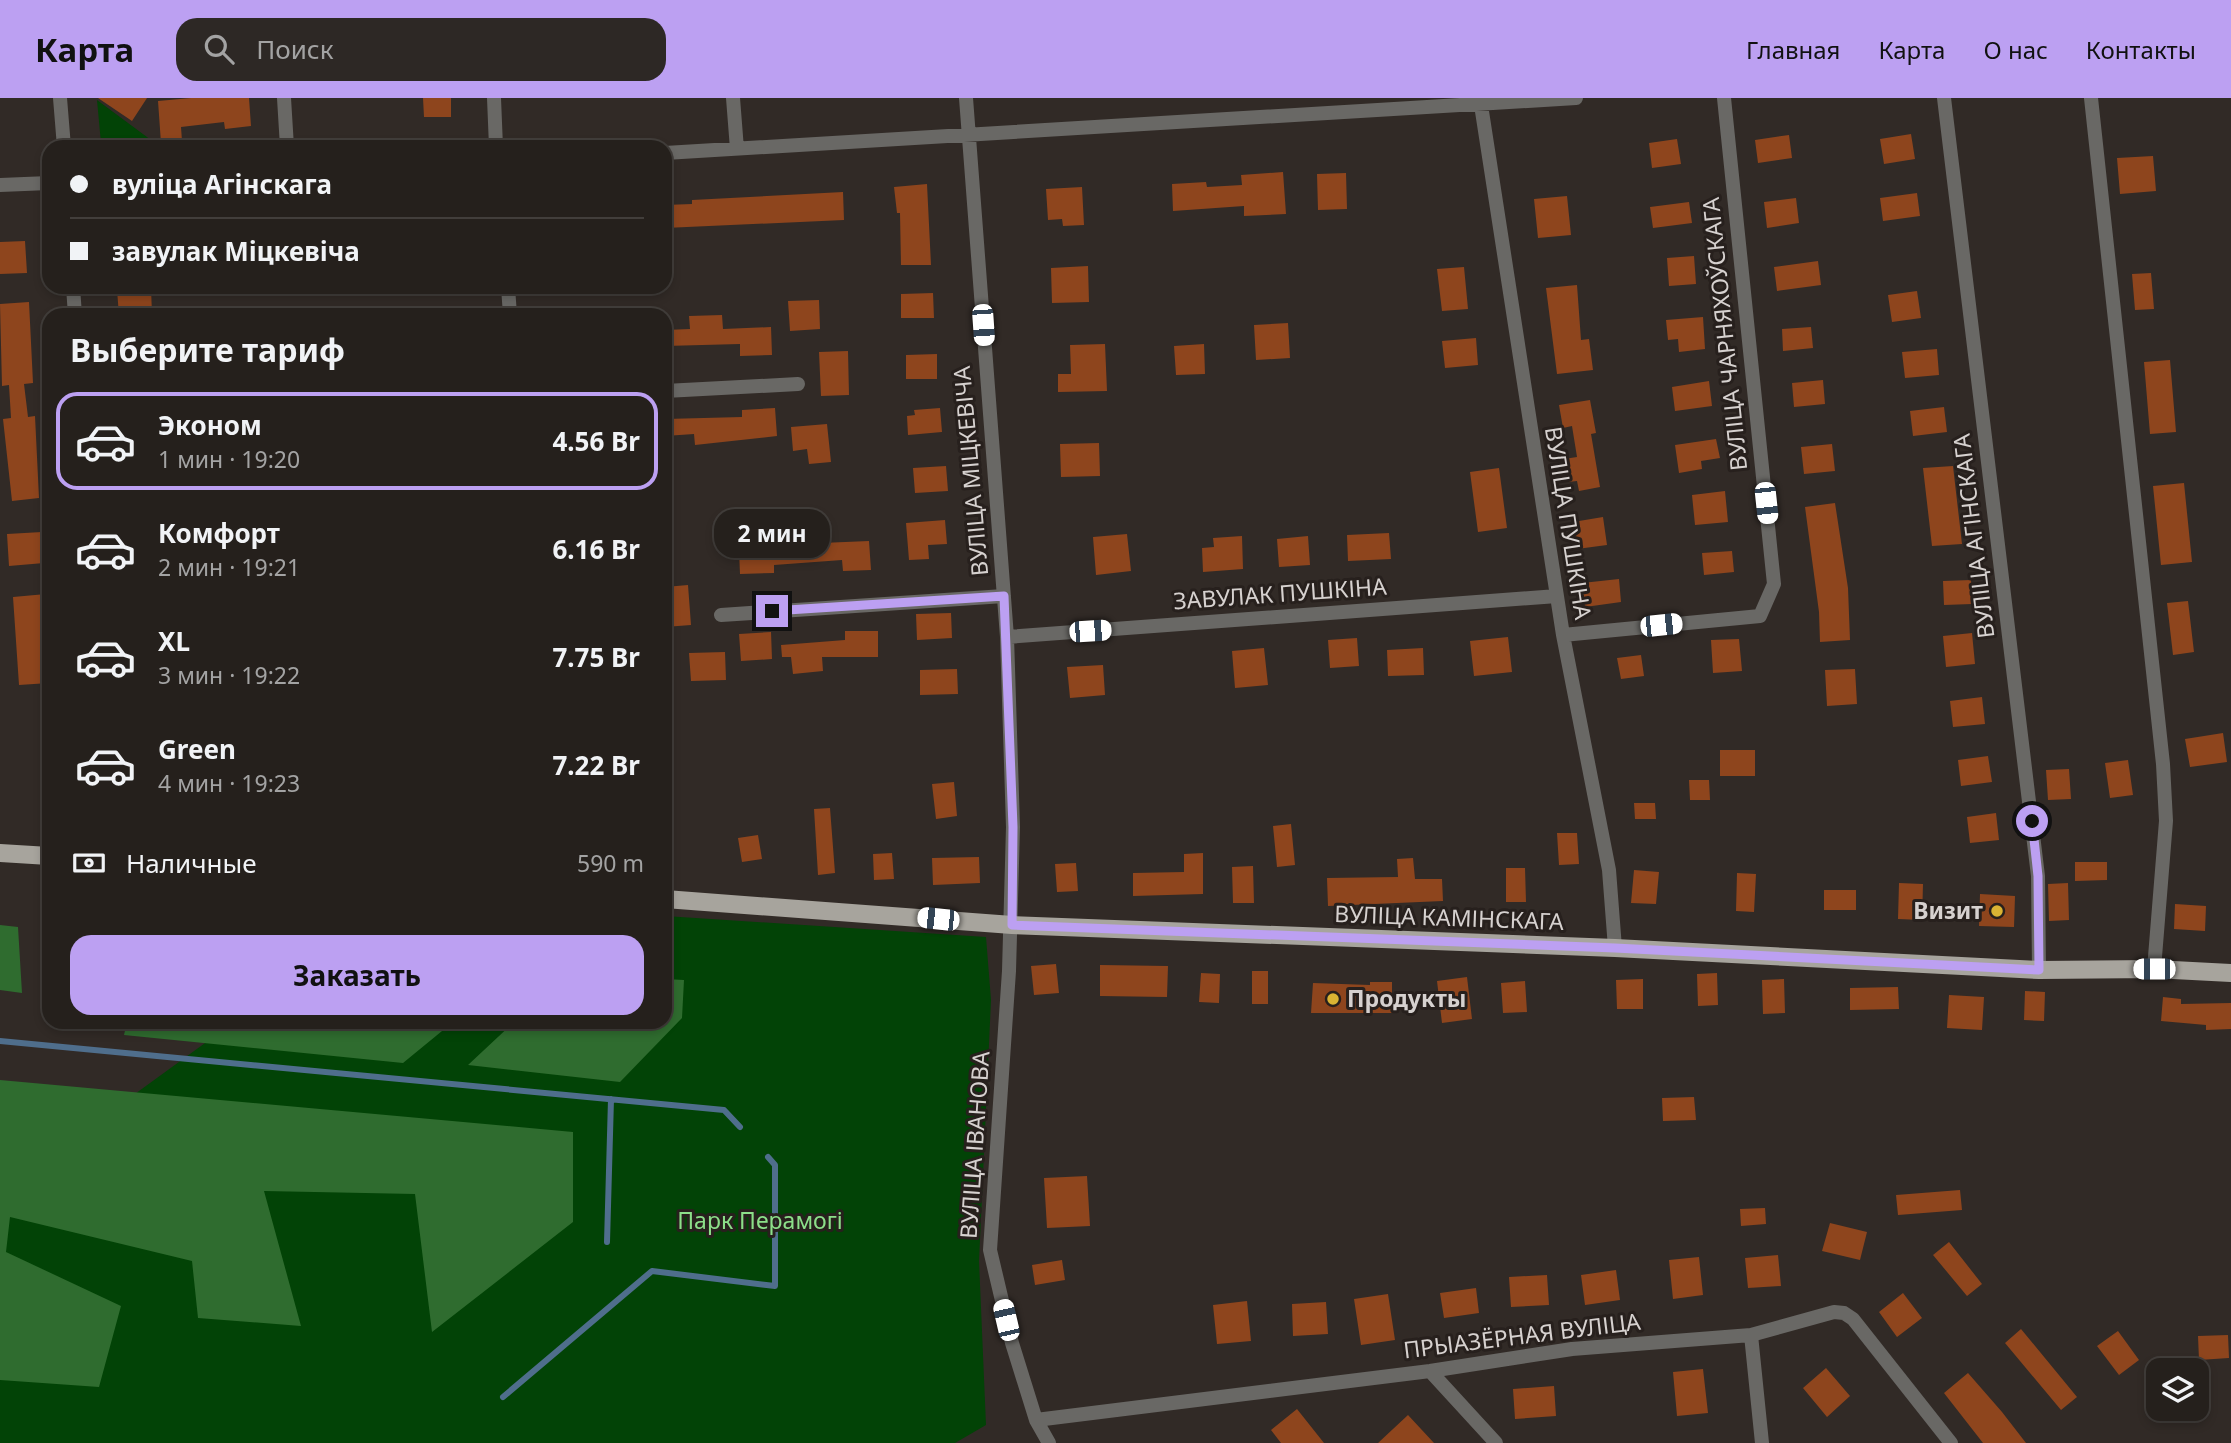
<!DOCTYPE html>
<html lang="ru">
<head>
<meta charset="utf-8">
<style>
  :root { --surface:#25201c; --page:#2d2825; --text:#f1f3f6; --muted:#a3a3a3; --line:#423e3b; --accent:#bca0f2 }
  body { margin:0; font-family:"Noto Sans",sans-serif; background:var(--page); color:var(--text); height:100vh; display:flex; flex-direction:column; font-size:26px; white-space:nowrap }
  * { box-sizing:border-box; margin:0 }
  p { font-size:23px; color:var(--muted) }
  .icon { flex:none; width:38px; height:38px; fill:none; stroke:currentColor; stroke-width:2; stroke-linecap:round; stroke-linejoin:round }
  .map { position:relative; flex:1; overflow:hidden }
  .details { position:absolute; left:42px; top:210px; width:630px; height:721px; display:flex; flex-direction:column; background:var(--surface); border-radius:21px; box-shadow:0 4px 10px #0003,0 0 0 2px var(--line) }
  .details>* { flex:none }
  .top-card { position:absolute; left:42px; top:42px; width:630px; height:154px; border-radius:21px; box-shadow:0 4px 10px #0003,0 0 0 2px var(--line); display:grid; align-content:center; height:154px; padding:0 28px; background:var(--surface) }
  .fabs { position:absolute; left:2146px; top:1260px; display:grid; gap:14px }
  .fabs a { display:grid; place-items:center; width:63px; height:63px; border-radius:14px; background:var(--surface); box-shadow:0 4px 10px #0003,0 0 0 2px var(--line); font-size:35px }
  .end { position:absolute; width:32px; height:32px; margin:-16px; border:9px solid #bca0f2; background:#111; box-shadow:0 0 0 4px #111 }
  .from { border-radius:50% }
  .bubble { position:absolute; height:49px; border-radius:21px; background:var(--surface); box-shadow:0 4px 10px #0003,0 0 0 2px var(--line); font-size:23px; font-weight:700; line-height:49px; text-align:center }
  .car { position:absolute; width:21px; height:42px; margin:-21px -10px; border-radius:9px; box-shadow:0 0 5px 2px #0007; background:linear-gradient(#fff 24%,#345 0 40%,#fff 0 76%,#345 0 86%,#fff 0) }
  .top-card b { display:flex; align-items:center; gap:24px; height:66px; font-size:26px }
  .top-card b+b { border-top:2px solid var(--line) }
  .top-card i { width:18px; height:18px; background:var(--text) }
  ul { padding:0; list-style:none }
  li { display:flex; align-items:center; gap:21px; height:98px; margin:0 14px 10px; padding:0 14px; border:4px solid transparent; border-radius:21px }
  li div { flex:1 }
  li b { display:block; font-size:26px }
  li em { font-style:normal; font-weight:700 }
  li.selected { border-color:var(--accent) }
  li>.icon { width:63px; height:63px; stroke-width:1.5 }
  h2 { padding:0 28px; font-size:32px; line-height:84px }
  .pay { display:flex; align-items:center; gap:18px; height:77px; padding:0 28px; font-size:26px }
  .pay p { margin-inline-start:auto }
  .action { display:flex; gap:14px; margin-top:auto; padding:14px 28px }
  .action a { flex:1; height:80px; border-radius:21px; background:var(--accent); color:#111; font-size:28px; font-weight:700; line-height:80px; text-align:center }
  header { display:flex; align-items:center; gap:42px; box-sizing:border-box; height:98px; padding:0 35px; background:var(--accent); color:#111 }
  header strong { font-size:33px }
  nav { display:flex; gap:38px; margin-inline-start:auto; font-size:24px }
  .search { width:490px; height:63px; background:var(--page); display:flex; align-items:center; gap:18px; box-sizing:border-box; padding:0 24px; border-radius:21px; color:var(--muted); font-size:26px }
  .map>svg:first-child { display:block }
</style>
</head>
<body>
<header>
<strong>Карта</strong>
<div class="search"><svg class="icon" aria-label="search" viewBox="0 0 24 24"><circle cx="10" cy="10" r="6"/><path d="M15 15l6 6"/></svg>Поиск</div>
<nav><a>Главная</a><a>Карта</a><a>О нас</a><a>Контакты</a></nav>
</header>
<div class="map">
<svg width="2231" height="1345" viewBox="0 0 2231 1345">
  <rect width="100%" height="100%" fill="#312a26"/>
  <!-- green -->
  <path fill="#024306" d="M97,2L151,42L101,45Z
    M665,818L986,839L991,902L979,1163L986,1327L955,1345H0V1094L234,924H665Z"/>
  <!-- forest -->
  <path fill="#2f6c2f" d="M0,827L18,829L22,895L0,892Z
    M665,881L684,882L682,920L620,984L468,967L514,924H665Z
    M127,924H453L403,965L124,937Z
    M0,982L573,1034V1124L432,1234L415,1096L264,1093L301,1228L198,1220L192,1163L10,1119L6,1154L121,1208L99,1289L0,1282Z"/>
  <g fill="none" stroke-linecap="round" stroke-linejoin="round">
    <!-- stream -->
    <path stroke="#4f6e8c" stroke-width="6" d="M0,943L724,1012L740,1029
      M607,1144L611,1001
      M503,1299L652,1173L775,1188V1067L768,1059"/>
  </g>
  <!-- building -->
  <path fill="#8e451d" d="M98,0H147L132,23Z
    M191,0H249L251,28L225,31L224,24L181,29L182,43L161,45L158,3Z
    M423,0H451V19H424Z
    M1911,36L1915,61L1884,66L1880,41Z
    M1789,37L1792,60L1758,65L1755,42Z
    M1677,41L1681,66L1652,70L1649,45Z
    M2153,58L2156,93L2120,96L2117,60Z
    M1283,74L1286,116L1244,118V108L1173,113L1172,86L1206,84L1207,89L1242,87L1241,77Z
    M1346,75L1347,111L1318,112L1317,76Z
    M927,86L931,167H901L900,115H897L894,89Z
    M1082,89L1084,127L1063,128L1062,121L1048,122L1046,91Z
    M843,94L844,122L665,130V107L692,106V102Z
    M1917,95L1920,118L1883,123L1880,100Z
    M1567,98L1571,137L1538,140L1534,101Z
    M1796,100L1799,125L1767,130L1764,104Z
    M1689,104L1692,125L1653,130L1650,109Z
    M25,143L27,175L0,176V144Z
    M1694,158L1696,186L1669,188L1667,160Z
    M1818,163L1821,187L1777,193L1774,169Z
    M1088,168L1089,204L1052,205L1051,170Z
    M1464,169L1468,211L1442,213L1437,171Z
    M2151,175L2154,211L2135,212L2132,176Z
    M1577,187L1581,242L1589,241L1593,272L1557,276L1546,190Z
    M151,190L152,216L119,217L117,192Z
    M1917,193L1921,220L1892,224L1888,197Z
    M933,195L934,220H901V196Z
    M819,202L820,231L790,233L788,203Z
    M29,204L33,285L24,286L28,319L35,318L39,400L12,403L3,321L11,320L9,287L2,288L0,206Z
    M722,217L723,231L771,229L772,257L740,258V246L665,248V232L690,231L689,218Z
    M1703,219L1705,251L1679,254L1678,241L1668,242L1666,222Z
    M1288,225L1290,260L1256,262L1254,227Z
    M1811,229L1813,250L1783,253L1782,231Z
    M1476,240L1478,267L1445,270L1442,243Z
    M1105,246L1107,293L1058,294V276H1071L1070,247Z
    M1204,246L1205,276L1176,277L1174,248Z
    M1937,251L1939,277L1905,280L1902,254Z
    M848,253L849,297L821,298L819,254Z
    M937,256V281H906V257Z
    M2170,262L2176,334L2150,336L2144,264Z
    M1823,282L1825,306L1794,309L1792,285Z
    M1709,283L1712,308L1675,313L1672,289Z
    M1590,302L1596,335L1591,336L1600,389L1579,393L1577,383L1568,384L1564,361L1577,359L1572,328L1563,330L1559,307Z
    M1944,309L1947,334L1913,338L1910,313Z
    M775,310L777,338L695,347L694,336L665,338V321L742,319V312Z
    M940,310L942,334L908,337L907,318L915,317L914,312Z
    M827,326L831,364L809,366L807,351L793,353L791,329Z
    M1716,341L1720,360L1701,363L1702,371L1679,375L1675,347Z
    M1099,345L1100,378L1061,379L1060,346Z
    M1832,346L1835,373L1804,376L1801,349Z
    M946,368L948,393L915,395L913,370Z
    M1953,368L1962,446L1932,448L1923,370Z
    M1499,370L1507,430L1478,434L1470,374Z
    M2184,385L2192,464L2161,467L2153,388Z
    M1725,393L1728,424L1695,427L1692,397Z
    M1835,405L1848,490L1850,542L1820,544L1819,514L1805,409Z
    M1603,419L1607,447L1577,451L1573,424Z
    M945,422L947,446L928,447L929,461L909,462L906,425Z
    M821,433V445L869,443L871,472L843,473L842,462L774,467V475L740,476L739,453L789,451L788,436Z
    M42,434L44,465L9,468L7,436Z
    M1389,435L1391,461L1348,463L1347,437Z
    M1127,436L1131,473L1096,477L1093,439Z
    M1242,438L1243,471L1203,474L1202,450L1214,449L1213,440Z
    M1308,438L1310,467L1279,469L1277,441Z
    M1732,453L1734,474L1704,477L1702,455Z
    M1619,481L1621,504L1585,509L1582,485Z
    M1971,482L1972,506L1944,507L1943,483Z
    M688,487L691,527L665,529V489Z
    M46,496L49,585L19,587L13,499Z
    M2188,503L2194,554L2173,557L2167,505Z
    M951,515L952,540L917,542L916,516Z
    M845,533H878V559H822L823,573L793,576L791,559H782L781,547L845,542Z
    M771,534L772,561L741,563L739,536Z
    M1972,535L1975,566L1946,569L1943,538Z
    M1508,539L1512,574L1474,578L1470,543Z
    M1357,540L1359,568L1330,570L1328,542Z
    M1739,541L1742,573L1713,575L1711,542Z
    M1264,550L1268,587L1235,590L1232,553Z
    M1423,550L1424,577L1388,578L1387,552Z
    M725,554L726,582L691,583L689,555Z
    M1641,557L1644,578L1621,581L1617,560Z
    M1103,567L1105,597L1070,600L1067,569Z
    M957,571L958,596L920,597V572Z
    M1855,571L1857,606L1827,608L1825,572Z
    M1982,599L1985,626L1953,629L1950,603Z
    M2223,635L2227,664L2190,669L2185,641Z
    M1720,652H1755V678H1720Z
    M1988,658L1992,684L1961,688L1958,662Z
    M2128,662L2133,697L2110,700L2105,665Z
    M2069,671L2071,701L2048,702L2046,672Z
    M1689,682H1709L1710,702H1690Z
    M954,684L957,718L936,721L932,686Z
    M1634,705H1655L1656,721H1635Z
    M830,710L835,775L818,777L814,711Z
    M1996,715L1999,742L1970,745L1967,719Z
    M1291,726L1295,767L1277,769L1273,728Z
    M1557,735H1577L1579,766L1559,767Z
    M758,737L762,761L742,764L738,740Z
    M892,755L894,781L874,782L873,756Z
    M1203,755V796L1133,798V775L1184,774V756Z
    M979,759L980,785L933,787L932,760Z
    M1413,760L1415,781H1442L1443,803L1328,808L1327,780L1398,779L1397,761Z
    M2075,764H2107V782L2075,783Z
    M1076,765L1078,793L1057,794L1055,766Z
    M1253,768L1254,805H1233L1232,769Z
    M1506,770H1525L1526,804H1506Z
    M1634,772L1659,774L1656,806L1631,805Z
    M1737,775L1756,776L1754,814L1736,813Z
    M1899,785L1923,786L1922,822L1898,821Z
    M2068,785L2069,822L2049,823L2048,786Z
    M1824,792H1856V812H1824Z
    M1980,796L2015,798L2014,829L1979,828Z
    M2175,806L2206,808L2205,833L2174,831Z
    M1056,866L1059,895L1034,897L1031,868Z
    M1100,867L1168,868L1167,899L1100,898Z
    M1252,873H1268V906H1252Z
    M1201,875L1220,876L1219,905L1199,904Z
    M1717,875L1718,907L1698,908L1697,876Z
    M1467,879L1472,921L1442,925L1437,883Z
    M1643,881V911H1617L1616,882Z
    M1784,881L1785,915L1763,916L1762,882Z
    M1525,883L1527,914L1503,915L1501,885Z
    M1370,884H1392V915H1311L1313,885L1370,887Z
    M1898,889L1899,911L1850,912V890Z
    M2025,893L2045,894L2044,923L2024,922Z
    M1949,897L1984,899L1982,932L1947,930Z
    M2163,899L2181,901V906L2231,905V931L2206,932V927L2161,923Z
    M1694,999L1696,1022L1663,1023L1662,1000Z
    M1087,1078L1090,1128L1047,1130L1044,1080Z
    M1960,1092L1962,1112L1898,1117L1896,1097Z
    M1765,1110L1766,1126L1741,1128L1740,1111Z
    M1830,1125L1867,1134L1860,1162L1822,1153Z
    M1949,1144L1982,1186L1967,1198L1933,1157Z
    M1778,1157L1781,1188L1748,1190L1745,1160Z
    M1699,1159L1703,1197L1673,1201L1669,1162Z
    M1062,1162L1065,1182L1035,1187L1032,1167Z
    M1616,1172L1620,1202L1585,1207L1581,1177Z
    M1547,1177L1549,1207L1511,1209L1509,1179Z
    M1476,1190L1479,1215L1444,1220L1440,1195Z
    M1903,1195L1922,1220L1897,1239L1879,1214Z
    M1388,1196L1395,1242L1361,1247L1354,1201Z
    M1247,1203L1251,1243L1217,1246L1213,1207Z
    M1326,1204L1328,1236L1293,1238L1292,1206Z
    M2021,1231L2077,1299L2061,1312L2005,1245Z
    M2118,1233L2139,1262L2119,1277L2097,1248Z
    M2228,1237L2229,1260L2199,1262L2198,1238Z
    M1826,1270L1850,1298L1827,1319L1803,1290Z
    M1703,1271L1708,1315L1677,1318L1673,1274Z
    M1968,1275L2002,1314L2026,1345H1983L1944,1295Z
    M1554,1288L1556,1318L1515,1321L1513,1291Z
    M1297,1311L1324,1345H1281L1271,1332Z
    M1408,1317L1434,1345H1378Z"/>
  <g fill="none" stroke-linecap="round" stroke-linejoin="round">
    <!-- street -->
    <path stroke="#696865" stroke-width="14" d="M60,0L64,49
      M284,0L287,49
      M494,0L496,49
      M733,0L737,51
      M966,0L1007,539L1013,729L1009,873L990,1152L1012,1245L1036,1322L1049,1345
      M1944,0L2038,778L2039,872
      M2091,0L2163,666L2166,723L2154,871
      M1481,7L1563,537L1609,772L1615,850
      M665,55L1576,0
      M0,87L49,85
      M73,189L75,217
      M508,189L510,217
      M665,293L798,286
      M721,517L1004,498
      M1563,537L1760,518L1774,486L1724,0
      M1007,539L1557,498
      M1751,1237L1762,1345
      M1430,1273L1496,1345
      M1036,1322L1430,1273L1572,1251L1751,1237L1834,1214L1844,1215L1853,1221L1951,1345"/>
    <!-- primary -->
    <path stroke="#a7a49d" stroke-width="18" d="M0,755L49,758
      M665,801L1012,827L1615,850L2039,872L2154,871L2231,875"/>
  </g>
  <g fill="none" stroke-linecap="round" stroke-linejoin="round">
    <!-- route -->
    <path stroke="#bca0f2" stroke-width="9" d="M772,513L1004,498L1013,729L1012,827L1615,850L2039,872L2038,778L2032,723"/>
  </g>
  <!-- markers -->
  <g fill="#dab333" stroke="#27201d" stroke-width="2.5">
    <circle cx="1997" cy="813" r="7"/>
    <circle cx="1333" cy="901" r="7"/>
  </g>
  <g text-anchor="middle" stroke-width="6" stroke-linejoin="round" paint-order="stroke">
    <!-- street labels -->
    <g font-size="23" fill="#d6d1cf" stroke="#27201d">
      <text transform="translate(1725 236) rotate(-96)" y="8">ВУЛІЦА ЧАРНЯХОЎСКАГА</text>
      <text transform="translate(971 373) rotate(-95)" y="8">ВУЛІЦА МІЦКЕВІЧА</text>
      <text transform="translate(1568 425) rotate(81)" y="8">ВУЛІЦА ПУШКІНА</text>
      <text transform="translate(1974 438) rotate(-97)" y="8">ВУЛІЦА АГІНСКАГА</text>
      <text transform="translate(1280 496) rotate(-4)" y="8">ЗАВУЛАК ПУШКІНА</text>
      <text transform="translate(1449 820) rotate(2)" y="8">ВУЛІЦА КАМІНСКАГА</text>
      <text transform="translate(975 1047) rotate(-86)" y="8">ВУЛІЦА ІВАНОВА</text>
      <text transform="translate(1522 1238) rotate(-7)" y="8">ПРЫАЗЁРНАЯ ВУЛІЦА</text>
    </g>
    <!-- poi labels -->
    <g font-size="23" font-weight="bold" fill="#d6d1cf" stroke="#27201d" text-anchor="end">
      <text x="1983" y="821">Визит</text>
      <text x="1347" y="909" text-anchor="start">Продукты</text>
    </g>
    <!-- park labels -->
    <g font-size="23" fill="#8cdf89" stroke="#27201d">
      <text x="760" y="1131">Парк Перамогі</text>
    </g>
  </g>
</svg>
<div class="fabs">
<a><svg class="icon" aria-label="layers" viewBox="0 0 24 24"><path d="M12 4l9 5-9 5-9-5zM3 14l9 5 9-5"/></svg></a>
</div>
<i class="end from" style="left:2032px;top:723px"></i>
<i class="end" style="left:772px;top:513px"></i>
<div class="bubble" style="left:714px;top:411px;width:116px">2 мин</div>
<i class="car" style="left:983px;top:227px;rotate:176deg"></i>
<i class="car" style="left:1766px;top:405px;rotate:174deg"></i>
<i class="car" style="left:1661px;top:527px;rotate:84deg"></i>
<i class="car" style="left:1090px;top:533px;rotate:86deg"></i>
<i class="car" style="left:938px;top:821px;rotate:276deg"></i>
<i class="car" style="left:2154px;top:871px;rotate:270deg"></i>
<i class="car" style="left:1006px;top:1222px;rotate:347deg"></i>
<div class="top-card">
<b><i class="from"></i>вуліца Агінскага</b>
<b><i></i>завулак Міцкевіча</b>
</div>
<section class="details">
<h2>Выберите тариф</h2>
<ul>
<li class="selected"><svg class="icon" aria-label="car" viewBox="0 0 24 24"><path d="M5 17H2v-5l4-1 3-4h7l3 4 3 1v5h-3M9 17h6M6 11h13"/><circle cx="7" cy="17" r="2"/><circle cx="17" cy="17" r="2"/></svg><div><b>Эконом</b><p>1 мин · 19:20</p></div><em>4.56 Br</em></li>
<li><svg class="icon" aria-label="car" viewBox="0 0 24 24"><path d="M5 17H2v-5l4-1 3-4h7l3 4 3 1v5h-3M9 17h6M6 11h13"/><circle cx="7" cy="17" r="2"/><circle cx="17" cy="17" r="2"/></svg><div><b>Комфорт</b><p>2 мин · 19:21</p></div><em>6.16 Br</em></li>
<li><svg class="icon" aria-label="car" viewBox="0 0 24 24"><path d="M5 17H2v-5l4-1 3-4h7l3 4 3 1v5h-3M9 17h6M6 11h13"/><circle cx="7" cy="17" r="2"/><circle cx="17" cy="17" r="2"/></svg><div><b>XL</b><p>3 мин · 19:22</p></div><em>7.75 Br</em></li>
<li><svg class="icon" aria-label="car" viewBox="0 0 24 24"><path d="M5 17H2v-5l4-1 3-4h7l3 4 3 1v5h-3M9 17h6M6 11h13"/><circle cx="7" cy="17" r="2"/><circle cx="17" cy="17" r="2"/></svg><div><b>Green</b><p>4 мин · 19:23</p></div><em>7.22 Br</em></li>
</ul>
<div class="pay"><svg class="icon" aria-label="cash" viewBox="0 0 24 24"><path d="M3 7h18v10H3z"/><circle cx="12" cy="12" r="2"/></svg>Наличные<p>590 m</p></div>
<div class="action"><a>Заказать</a></div>
</section>
</div>
</body>
</html>
